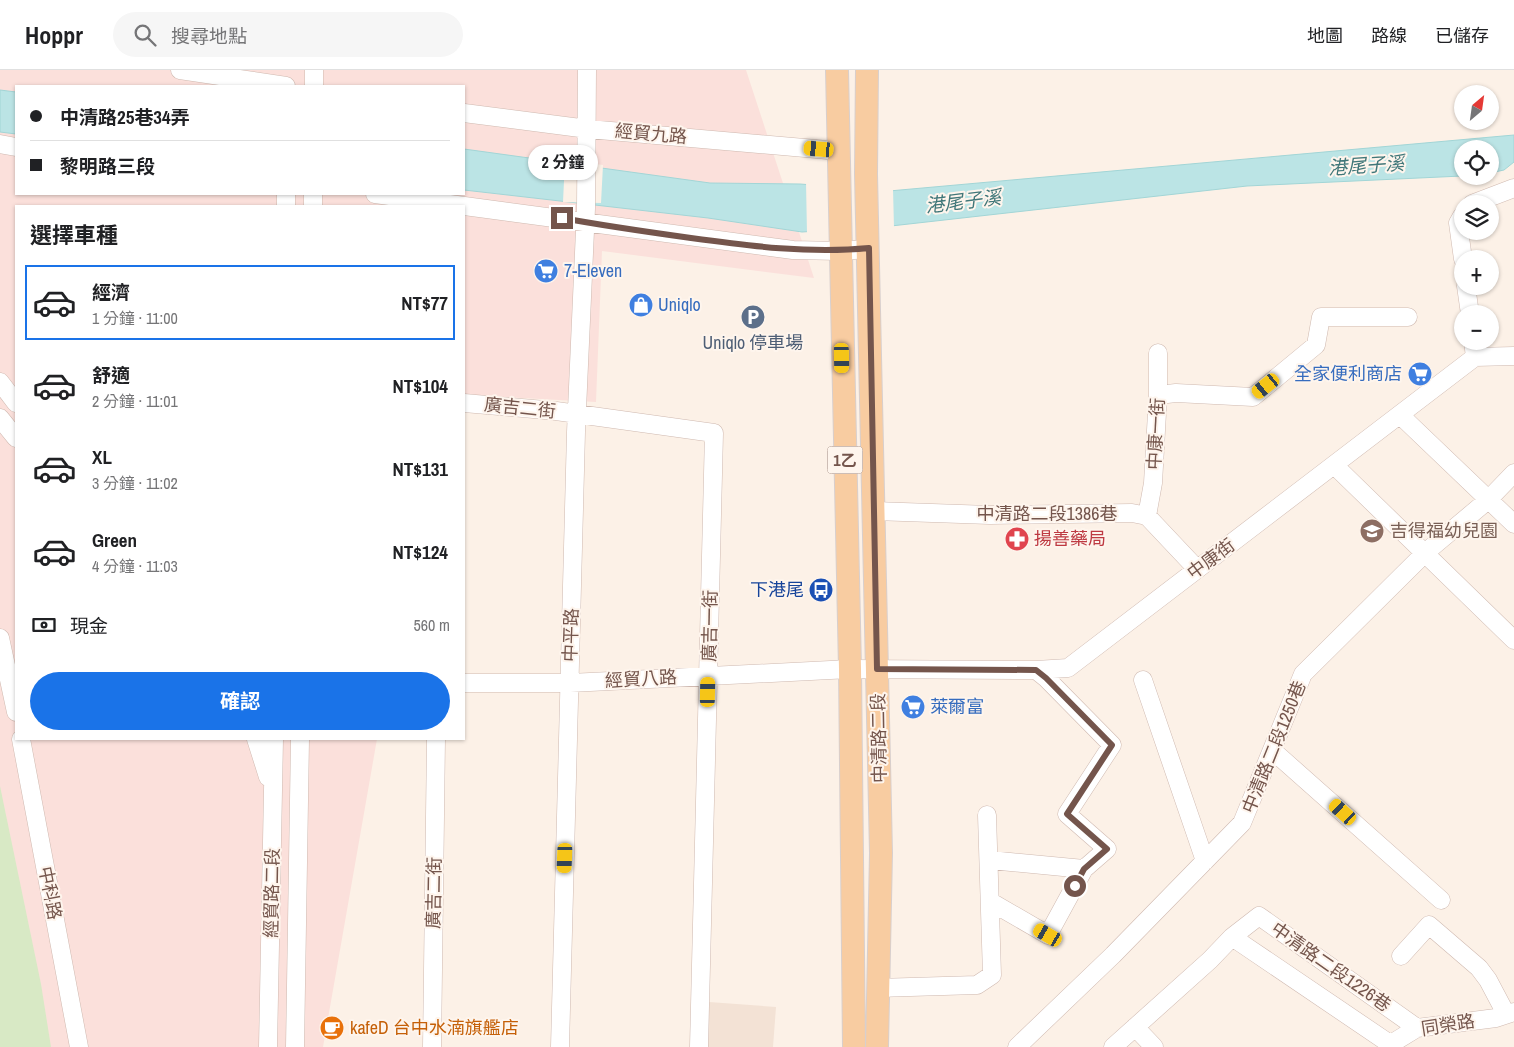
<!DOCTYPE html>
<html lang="zh-TW">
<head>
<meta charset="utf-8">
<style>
  :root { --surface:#fff; --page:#f6f6f6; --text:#202124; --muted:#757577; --line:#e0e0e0; --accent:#1a73e8 }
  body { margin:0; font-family:"Archivo Narrow","Noto Sans TC",sans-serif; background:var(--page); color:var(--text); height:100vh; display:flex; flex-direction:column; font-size:19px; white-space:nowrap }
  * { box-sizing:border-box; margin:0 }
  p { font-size:16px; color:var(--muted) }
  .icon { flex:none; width:28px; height:28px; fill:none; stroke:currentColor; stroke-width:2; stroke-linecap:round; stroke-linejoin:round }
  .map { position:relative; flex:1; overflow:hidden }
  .details { position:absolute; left:15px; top:135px; width:450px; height:535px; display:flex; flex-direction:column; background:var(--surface); border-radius:0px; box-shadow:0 1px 4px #0004 }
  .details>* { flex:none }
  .banner { position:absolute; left:15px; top:15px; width:450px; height:110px; border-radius:0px; box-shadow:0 1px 4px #0004; display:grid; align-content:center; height:110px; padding:0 15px; background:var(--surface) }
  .needle { width:32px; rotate:29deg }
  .tools { position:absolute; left:1454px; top:15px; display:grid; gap:10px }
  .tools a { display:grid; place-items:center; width:45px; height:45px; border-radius:50%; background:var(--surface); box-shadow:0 1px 4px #0004; font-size:25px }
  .end { position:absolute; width:22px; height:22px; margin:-11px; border:6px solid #74554c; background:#fff; box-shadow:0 0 0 2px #fff }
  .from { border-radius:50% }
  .bubble { position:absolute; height:35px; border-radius:18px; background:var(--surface); box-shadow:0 1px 4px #0004; font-size:16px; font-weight:700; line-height:35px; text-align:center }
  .car { position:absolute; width:15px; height:30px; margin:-15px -8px; border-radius:6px; box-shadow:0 0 4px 1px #0007; background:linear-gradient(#f5c518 24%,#345 0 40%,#f5c518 0 76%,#345 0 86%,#f5c518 0) }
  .banner b { display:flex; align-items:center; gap:18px; height:48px; font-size:19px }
  .banner b+b { border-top:1px solid var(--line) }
  .banner i { width:12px; height:12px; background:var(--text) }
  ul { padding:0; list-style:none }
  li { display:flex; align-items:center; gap:15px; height:75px; margin:0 10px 8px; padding:0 5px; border:2px solid transparent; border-radius:0px }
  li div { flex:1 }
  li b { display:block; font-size:19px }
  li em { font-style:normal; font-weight:700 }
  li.current { border-color:var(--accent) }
  li>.icon { width:45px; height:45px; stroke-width:1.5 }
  h2 { padding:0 15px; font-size:22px; line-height:60px }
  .pay { display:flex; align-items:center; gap:12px; height:55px; padding:0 15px; font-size:19px }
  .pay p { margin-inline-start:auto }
  .primary-button { display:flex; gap:10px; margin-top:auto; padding:10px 15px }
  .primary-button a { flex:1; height:58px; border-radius:30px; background:var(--accent); color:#fff; font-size:20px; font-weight:700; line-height:58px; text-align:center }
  header { display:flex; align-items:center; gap:30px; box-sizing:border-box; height:70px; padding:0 25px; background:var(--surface); border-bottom:1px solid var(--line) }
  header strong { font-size:24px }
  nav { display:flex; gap:28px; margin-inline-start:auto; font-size:18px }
  .search { width:350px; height:45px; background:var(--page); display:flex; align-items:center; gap:12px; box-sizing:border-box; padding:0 18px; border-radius:28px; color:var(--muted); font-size:19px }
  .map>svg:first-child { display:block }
</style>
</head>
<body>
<header>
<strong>Hoppr</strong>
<div class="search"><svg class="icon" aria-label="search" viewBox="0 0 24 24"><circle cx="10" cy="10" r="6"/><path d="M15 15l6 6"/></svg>搜尋地點</div>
<nav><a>地圖</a><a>路線</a><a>已儲存</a></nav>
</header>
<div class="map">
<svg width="1514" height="977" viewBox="0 0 1514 977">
  <rect width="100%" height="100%" fill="#fcf1e7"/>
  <!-- residential -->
  <path fill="#f3e2d5" d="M709,932L776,937L773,977H706Z"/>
  <!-- commercial -->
  <path fill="#fbe0db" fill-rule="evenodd" d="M0,0H746L814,208L602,181L596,332L464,325V136H16V669H377L323,977H0ZM16,16H464V124H16Z"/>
  <!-- green -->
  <path fill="#d8e9c5" d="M0,716L41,914L51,977H0Z"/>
  <!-- water -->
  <path fill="#bbe4e5" stroke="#a2d5d6" d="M0,20L16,22V64L0,62Z
    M1514,65V92L1504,100L1490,103V79H1462V106L1247,116L891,156L802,162L708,148L464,120V79L710,113L800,114L889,121Z"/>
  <!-- pier -->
  <path fill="#fcf1e7" d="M565,90L603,95L601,133L563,132Z
    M806,112L893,119L894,158L807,164Z"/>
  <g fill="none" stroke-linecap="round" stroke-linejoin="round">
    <defs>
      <path id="minor" d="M180,0L286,16
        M314,16V0
        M464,43L588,59L839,81
        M0,74L16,77
        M375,124L793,180L839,181L869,179
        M1472,134L1514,118
        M286,136V124
        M313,136V124
        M1462,146L1458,153L1463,189
        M1466,216L1470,244
        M1473,271L1475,287
        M0,312L16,333
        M1158,325L1176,323L1253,327L1316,275L1321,247H1408
        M464,333L556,341L714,363L699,977
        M1400,345L1514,454
        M0,348L16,368
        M1334,395L1514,570
        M874,441L990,445L1132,443L1147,446L1197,499
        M1147,446L1153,413L1158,325V283
        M0,568L16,642
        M1143,610L1205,791
        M464,613H570L850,599L1036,600L1068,598L1475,287L1514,286
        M21,669L79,977
        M256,669L268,707
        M1272,680L1441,830
        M990,790L1084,799L1107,779L1067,744L1112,675L1046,608L1036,600
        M991,832L1048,865L1084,799
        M1232,867L1390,974
        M1401,886L1429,855L1479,898L1488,910L1506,944
        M877,918L977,915L992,905L987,745
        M1135,957L1154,977
        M268,977L274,669
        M295,977L300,669
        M432,977L436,669
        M560,977L576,362L586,138L587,0
        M1017,977L1113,885L1242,753L1303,604L1426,482L1488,430L1514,403
        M1113,977L1210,890L1232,867L1259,846L1417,958
        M1386,977L1417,958L1496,948L1514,942"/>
      <path id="major" d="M837,0L850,599L854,977
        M867,0L866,104L881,783L877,977"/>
    </defs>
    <!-- minor casing -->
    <use href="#minor" stroke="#cfb9b0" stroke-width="19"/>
    <!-- major casing -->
    <use href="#major" stroke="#d8cfcd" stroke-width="24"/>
    <!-- minor -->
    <use href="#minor" stroke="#fff" stroke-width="18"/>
    <!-- major -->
    <use href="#major" stroke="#f8cca1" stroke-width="22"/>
  </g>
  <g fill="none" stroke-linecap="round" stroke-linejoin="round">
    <!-- route -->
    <path stroke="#74554c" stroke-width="6" d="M562,148C605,156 648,162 691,168C750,176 810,184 869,178L877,599L1036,600L1046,608L1112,675L1067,744L1107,779L1084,799L1075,816"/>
  </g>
  <!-- icons -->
  <defs>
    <symbol id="supermarket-disc" viewBox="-11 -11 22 22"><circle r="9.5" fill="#3f7fe0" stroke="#fef5ed"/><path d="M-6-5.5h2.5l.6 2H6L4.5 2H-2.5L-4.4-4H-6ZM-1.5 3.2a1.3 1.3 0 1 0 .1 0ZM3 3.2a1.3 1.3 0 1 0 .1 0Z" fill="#fff"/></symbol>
    <symbol id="shop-disc" viewBox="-11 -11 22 22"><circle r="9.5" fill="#3f7fe0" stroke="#fef5ed"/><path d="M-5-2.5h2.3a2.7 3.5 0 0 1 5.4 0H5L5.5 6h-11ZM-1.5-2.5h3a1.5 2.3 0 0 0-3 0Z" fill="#fff"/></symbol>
    <symbol id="parking-disc" viewBox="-11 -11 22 22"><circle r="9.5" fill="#5c6f8a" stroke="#fef5ed"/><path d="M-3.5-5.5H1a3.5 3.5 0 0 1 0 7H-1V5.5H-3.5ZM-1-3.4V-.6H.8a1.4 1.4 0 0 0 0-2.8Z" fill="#fff"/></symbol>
    <symbol id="school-disc" viewBox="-11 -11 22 22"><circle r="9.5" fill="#8d6e63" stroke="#fef5ed"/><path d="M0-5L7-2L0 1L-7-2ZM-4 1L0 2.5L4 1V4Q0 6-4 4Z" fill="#fff"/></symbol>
    <symbol id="pharmacy-disc" viewBox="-11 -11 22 22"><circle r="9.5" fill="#e0444e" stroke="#fef5ed"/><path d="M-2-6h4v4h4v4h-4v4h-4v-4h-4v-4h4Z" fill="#fff"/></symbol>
    <symbol id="bus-disc" viewBox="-11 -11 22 22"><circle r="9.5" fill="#1a4fb4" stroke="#fef5ed"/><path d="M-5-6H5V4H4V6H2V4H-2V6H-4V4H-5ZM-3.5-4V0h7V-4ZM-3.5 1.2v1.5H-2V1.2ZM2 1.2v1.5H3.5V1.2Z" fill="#fff"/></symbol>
    <symbol id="cafe-disc" viewBox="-11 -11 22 22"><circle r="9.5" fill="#e8710a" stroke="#fef5ed"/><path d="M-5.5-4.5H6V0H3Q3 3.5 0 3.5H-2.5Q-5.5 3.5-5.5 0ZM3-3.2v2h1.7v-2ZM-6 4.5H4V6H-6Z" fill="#fff"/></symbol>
  </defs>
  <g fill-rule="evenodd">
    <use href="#supermarket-disc" x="532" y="187" width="28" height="28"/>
    <use href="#shop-disc" x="627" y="221" width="28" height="28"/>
    <use href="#parking-disc" x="739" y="233" width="28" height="28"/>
    <use href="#supermarket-disc" x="1406" y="290" width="28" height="28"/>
    <use href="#school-disc" x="1358" y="447" width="28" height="28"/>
    <use href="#pharmacy-disc" x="1003" y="455" width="28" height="28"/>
    <use href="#bus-disc" x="807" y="506" width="28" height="28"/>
    <use href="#supermarket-disc" x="899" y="623" width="28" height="28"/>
    <use href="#cafe-disc" x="318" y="944" width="28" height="28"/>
  </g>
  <g text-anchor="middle" stroke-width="4" stroke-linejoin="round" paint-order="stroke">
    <!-- shield labels -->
    <rect fill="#fef5ed" stroke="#9d857c" stroke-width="1" x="827.5" y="376.5" width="35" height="27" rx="4"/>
    <g font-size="16" font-weight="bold" fill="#74554c">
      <text x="845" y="396">1乙</text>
    </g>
    <!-- street labels -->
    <g font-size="18" fill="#74554c" stroke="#fef5ed">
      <text transform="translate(651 64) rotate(5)" y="6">經貿九路</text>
      <text transform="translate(520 338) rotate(6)" y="6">廣吉二街</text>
      <text transform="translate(1156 364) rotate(-87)" y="6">中康一街</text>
      <text x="1047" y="450">中清路二段1386巷</text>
      <text transform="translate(1211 489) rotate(-37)" y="6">中康街</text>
      <text transform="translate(710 556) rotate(-89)" y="6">廣吉一街</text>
      <text transform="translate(571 565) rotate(-88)" y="6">中平路</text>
      <text transform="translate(641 609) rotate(-3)" y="6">經貿八路</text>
      <text transform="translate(879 668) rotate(-91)" y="6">中清路二段</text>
      <text transform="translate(1274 677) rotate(-68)" y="6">中清路二段1250巷</text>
      <text transform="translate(50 823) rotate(79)" y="6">中科路</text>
      <text transform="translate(272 823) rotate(-89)" y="6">經貿路二段</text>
      <text transform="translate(434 823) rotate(-89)" y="6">廣吉二街</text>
      <text transform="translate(1331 897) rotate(35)" y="6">中清路二段1226巷</text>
      <text transform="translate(1448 955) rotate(-9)" y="6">同榮路</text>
    </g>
    <!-- shop labels -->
    <g font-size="18" fill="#366cbe" stroke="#fef5ed" text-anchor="start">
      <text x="564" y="207">7-Eleven</text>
      <text x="658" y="241">Uniqlo</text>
      <text x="1402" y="310" text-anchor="end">全家便利商店</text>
      <text x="930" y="643">萊爾富</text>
    </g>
    <!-- service labels -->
    <g font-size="18" fill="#4e5e75" stroke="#fef5ed">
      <text x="753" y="279">Uniqlo 停車場</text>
    </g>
    <!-- education labels -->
    <g font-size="18" fill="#785e54" stroke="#fef5ed" text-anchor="start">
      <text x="1390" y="467">吉得福幼兒園</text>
    </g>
    <!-- health labels -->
    <g font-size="18" fill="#be3a42" stroke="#fef5ed" text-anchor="start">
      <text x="1034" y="475">揚善藥局</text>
    </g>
    <!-- transit labels -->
    <g font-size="18" fill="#164399" stroke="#fef5ed" text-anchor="end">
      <text x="804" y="526">下港尾</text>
    </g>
    <!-- food labels -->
    <g font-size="18" fill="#c56008" stroke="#fef5ed" text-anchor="start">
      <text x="350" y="964">kafeD 台中水湳旗艦店</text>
    </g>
    <!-- water labels -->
    <g font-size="19" font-style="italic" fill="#407779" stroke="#fef5ed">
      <text transform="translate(1366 95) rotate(-4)" y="7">港尾子溪</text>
      <text transform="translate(963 131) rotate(-7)" y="7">港尾子溪</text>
    </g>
  </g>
</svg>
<div class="tools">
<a><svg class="needle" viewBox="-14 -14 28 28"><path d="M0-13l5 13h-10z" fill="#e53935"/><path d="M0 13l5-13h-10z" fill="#757577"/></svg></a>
<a><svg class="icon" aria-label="locate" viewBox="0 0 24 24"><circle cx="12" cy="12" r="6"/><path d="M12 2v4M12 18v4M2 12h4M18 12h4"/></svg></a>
<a><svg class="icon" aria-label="layers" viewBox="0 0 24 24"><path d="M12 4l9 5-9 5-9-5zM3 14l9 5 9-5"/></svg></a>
<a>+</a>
<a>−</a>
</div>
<i class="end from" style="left:1075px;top:816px"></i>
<i class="end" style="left:562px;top:148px"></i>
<div class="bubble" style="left:528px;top:75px;width:70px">2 分鐘</div>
<i class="car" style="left:819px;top:79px;rotate:275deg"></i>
<i class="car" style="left:842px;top:288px;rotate:179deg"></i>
<i class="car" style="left:1266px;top:316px;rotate:231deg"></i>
<i class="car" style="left:708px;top:622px;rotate:1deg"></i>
<i class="car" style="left:1343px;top:742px;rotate:312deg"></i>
<i class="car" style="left:565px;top:788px;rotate:182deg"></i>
<i class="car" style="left:1048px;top:865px;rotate:300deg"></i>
<div class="banner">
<b><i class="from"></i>中清路25巷34弄</b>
<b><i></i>黎明路三段</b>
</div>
<section class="details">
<h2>選擇車種</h2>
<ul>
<li class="current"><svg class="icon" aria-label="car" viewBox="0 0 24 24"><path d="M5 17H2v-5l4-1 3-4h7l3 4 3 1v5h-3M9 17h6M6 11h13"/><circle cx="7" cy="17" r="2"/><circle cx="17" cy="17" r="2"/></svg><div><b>經濟</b><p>1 分鐘 · 11:00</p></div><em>NT$77</em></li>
<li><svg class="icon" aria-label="car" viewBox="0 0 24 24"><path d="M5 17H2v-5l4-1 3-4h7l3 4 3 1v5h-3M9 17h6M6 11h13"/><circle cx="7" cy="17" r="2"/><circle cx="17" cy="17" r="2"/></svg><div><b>舒適</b><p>2 分鐘 · 11:01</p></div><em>NT$104</em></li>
<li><svg class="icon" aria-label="car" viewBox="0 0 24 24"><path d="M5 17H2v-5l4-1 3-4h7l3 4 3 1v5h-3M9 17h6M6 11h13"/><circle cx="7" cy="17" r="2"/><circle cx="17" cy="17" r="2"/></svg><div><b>XL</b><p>3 分鐘 · 11:02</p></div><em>NT$131</em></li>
<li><svg class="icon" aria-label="car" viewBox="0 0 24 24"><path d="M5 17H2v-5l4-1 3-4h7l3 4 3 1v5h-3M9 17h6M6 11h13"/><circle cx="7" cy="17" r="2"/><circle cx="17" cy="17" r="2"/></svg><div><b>Green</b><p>4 分鐘 · 11:03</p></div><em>NT$124</em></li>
</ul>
<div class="pay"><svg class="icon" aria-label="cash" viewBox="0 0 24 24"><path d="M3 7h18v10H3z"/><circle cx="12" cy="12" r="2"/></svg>現金<p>560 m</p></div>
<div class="primary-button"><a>確認</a></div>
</section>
</div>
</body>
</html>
